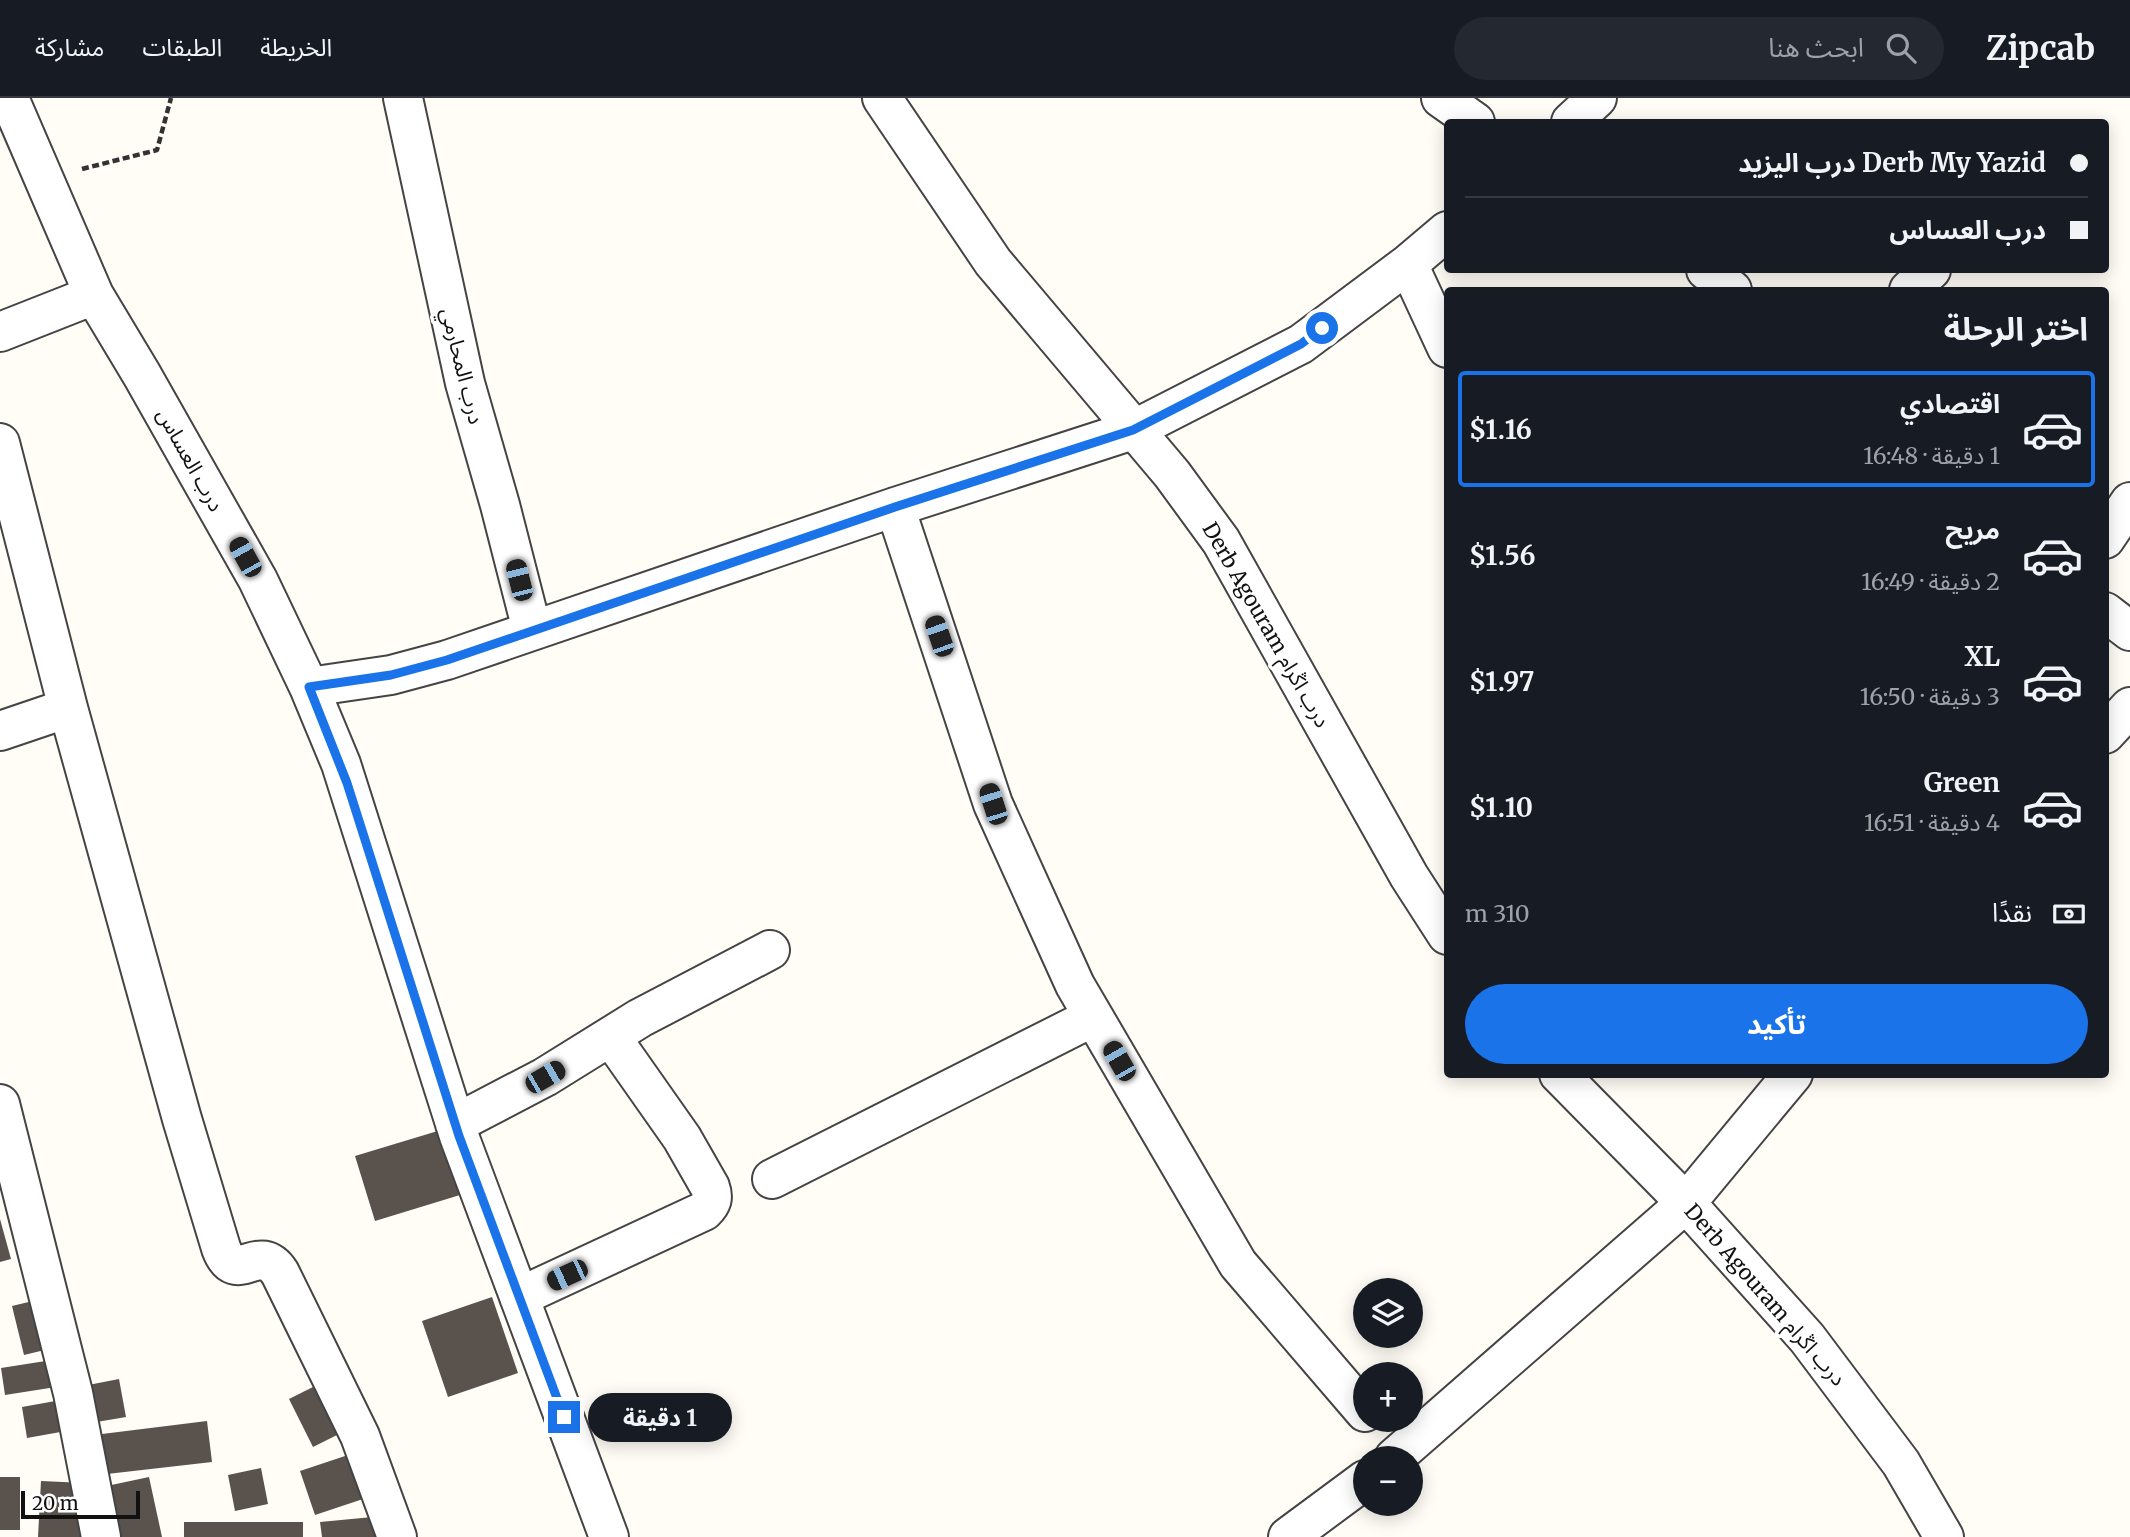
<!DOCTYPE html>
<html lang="ar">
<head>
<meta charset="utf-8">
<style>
  :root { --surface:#171b24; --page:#242831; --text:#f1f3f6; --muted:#9ea1a6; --line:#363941; --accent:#1a73e8 }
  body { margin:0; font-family:Merriweather,"Noto Sans Arabic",serif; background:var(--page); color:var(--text); direction:rtl; height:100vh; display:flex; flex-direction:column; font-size:26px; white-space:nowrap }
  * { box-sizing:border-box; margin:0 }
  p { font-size:23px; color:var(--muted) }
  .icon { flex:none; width:38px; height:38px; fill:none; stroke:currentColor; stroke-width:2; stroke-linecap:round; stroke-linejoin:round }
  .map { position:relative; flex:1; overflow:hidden; direction:ltr }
  .side { position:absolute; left:1444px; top:189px; width:665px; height:791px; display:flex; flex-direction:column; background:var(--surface); border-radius:7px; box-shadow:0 4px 18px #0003; direction:rtl }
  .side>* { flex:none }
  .banner { position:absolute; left:1444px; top:21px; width:665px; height:154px; border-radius:7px; box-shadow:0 4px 18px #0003; direction:rtl; display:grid; align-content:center; height:154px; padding:0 21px; background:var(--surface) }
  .buttons { position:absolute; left:1353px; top:1180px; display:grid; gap:14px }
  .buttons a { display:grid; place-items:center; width:70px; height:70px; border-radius:50%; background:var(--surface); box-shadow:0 4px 18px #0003; font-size:35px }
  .scale { position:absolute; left:21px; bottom:18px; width:119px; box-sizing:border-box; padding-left:7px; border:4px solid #111; border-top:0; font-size:19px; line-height:24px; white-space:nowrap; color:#111; -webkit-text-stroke:5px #fff; paint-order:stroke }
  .end { position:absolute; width:32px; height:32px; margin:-16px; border:9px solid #1a73e8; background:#fff; box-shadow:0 0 0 4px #fff }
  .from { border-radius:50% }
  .bubble { position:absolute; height:49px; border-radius:24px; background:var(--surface); box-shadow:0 4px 18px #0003; font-size:23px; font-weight:700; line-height:49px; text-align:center; direction:rtl }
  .car { position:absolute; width:21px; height:42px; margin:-21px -10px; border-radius:9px; box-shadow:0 0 5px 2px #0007; background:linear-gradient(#222 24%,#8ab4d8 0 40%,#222 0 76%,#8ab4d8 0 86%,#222 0) }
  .banner b { display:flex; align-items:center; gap:24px; height:66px; font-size:26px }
  .banner b+b { border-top:2px solid var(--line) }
  .banner i { width:18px; height:18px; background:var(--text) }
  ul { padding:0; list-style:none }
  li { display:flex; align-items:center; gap:21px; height:116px; margin:0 14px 10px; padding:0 7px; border:4px solid transparent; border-radius:7px }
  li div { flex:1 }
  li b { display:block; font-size:26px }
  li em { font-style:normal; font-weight:700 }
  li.current { border-color:var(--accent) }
  li>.icon { width:63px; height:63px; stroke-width:1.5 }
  h2 { padding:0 21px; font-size:32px; line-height:84px }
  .pay { display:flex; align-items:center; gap:18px; height:77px; padding:0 21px; font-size:26px }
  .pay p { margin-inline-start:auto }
  .button { display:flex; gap:14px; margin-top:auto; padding:14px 21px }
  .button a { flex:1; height:80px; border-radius:42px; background:var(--accent); color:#fff; font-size:28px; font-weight:700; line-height:80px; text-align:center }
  header { display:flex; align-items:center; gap:42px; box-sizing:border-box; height:98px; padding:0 35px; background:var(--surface); border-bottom:2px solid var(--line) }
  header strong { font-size:33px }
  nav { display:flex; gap:38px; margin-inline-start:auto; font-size:24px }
  .search { width:490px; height:63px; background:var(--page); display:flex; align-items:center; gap:18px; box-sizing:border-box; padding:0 24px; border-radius:38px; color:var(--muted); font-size:26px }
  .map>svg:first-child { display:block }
</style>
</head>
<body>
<header>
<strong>Zipcab</strong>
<div class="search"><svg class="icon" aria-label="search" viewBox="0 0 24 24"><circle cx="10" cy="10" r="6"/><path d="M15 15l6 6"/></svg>ابحث هنا</div>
<nav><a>الخريطة</a><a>الطبقات</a><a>مشاركة</a></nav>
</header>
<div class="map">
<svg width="2130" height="1439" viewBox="0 0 2130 1439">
  <rect width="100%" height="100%" fill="#fffdf5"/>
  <!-- building -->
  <path fill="#5a524d" d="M441,1032L460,1097L375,1123L355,1058Z
    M0,1121L11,1161L0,1164Z
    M492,1199L518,1275L448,1299L422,1223Z
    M41,1201L53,1250L24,1257L12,1208Z
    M52,1262L56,1289L5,1297L1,1270Z
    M119,1281L126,1319L85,1326L78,1289Z
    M321,1285L345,1333L313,1349L289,1301Z
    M61,1302L66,1333L27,1340L22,1309Z
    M207,1323L212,1364L107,1376L102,1336Z
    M354,1355L369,1399L315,1417L300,1373Z
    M261,1370L268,1406L235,1413L228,1377Z
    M0,1379H20V1432H0Z
    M149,1379L162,1439H113L102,1389Z
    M41,1383L85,1385L83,1439H38Z
    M383,1418L385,1439H322L320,1424Z
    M184,1424H303V1439H184Z"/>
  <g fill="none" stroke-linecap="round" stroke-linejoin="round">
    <defs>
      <path id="minor" d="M9,0L94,197L142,277L258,482L309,589L341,666L459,1038L609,1439
        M403,0L465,285L500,407L532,532
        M882,0L993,164L1172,376L1221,443L1409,778L1447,837
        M1441,0L1475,24
        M1571,24L1597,0
        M1408,166L1447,250
        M1706,172L1732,192
        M1909,192L1931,172
        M0,234L94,197
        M0,345L68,610L182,1021L221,1150C236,1191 258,1141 280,1175L360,1338L397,1439
        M895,409L993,706L1075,887L1238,1166L1365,1314
        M2105,441L2130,404
        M2105,514L2130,533
        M309,589L391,577L447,562L895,409L1133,332L1301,246L1408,166L1447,133
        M0,633L68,610
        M2105,636L2130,609
        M1559,976L1686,1105L1807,1240L1901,1365L1944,1439
        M0,1006L73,1295L101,1439
        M455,1026L545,979L640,920L770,852
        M772,1081L1093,919
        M519,1199L704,1113C712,1105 714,1100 710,1089L682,1040L611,939
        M1394,1360L1686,1105L1793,976
        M1288,1439L1365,1382"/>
    </defs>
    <!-- minor casing -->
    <use href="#minor" stroke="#444" stroke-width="42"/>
    <!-- path -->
    <path stroke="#333" stroke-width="4.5" stroke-dasharray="7 3.5" stroke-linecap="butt" d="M82,71L157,52L171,0"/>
    <!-- minor -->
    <use href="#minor" stroke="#fff" stroke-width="38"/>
  </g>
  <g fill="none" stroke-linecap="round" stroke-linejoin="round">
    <!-- route -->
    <path stroke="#1a73e8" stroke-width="9" d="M564,1319L459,1038L347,685L309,589L391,577L447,562L895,409L1133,332L1301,246L1322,230"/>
  </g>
  <g text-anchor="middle" stroke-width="7" stroke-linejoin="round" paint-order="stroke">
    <!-- street labels -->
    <g font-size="21" fill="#111" stroke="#fff">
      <text transform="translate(462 268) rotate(76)" y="7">درب المحارمي</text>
      <text transform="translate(190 362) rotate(61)" y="7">درب العساس</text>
      <text transform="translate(1266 527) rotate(60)" y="7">Derb Agouram درب اڭرام</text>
      <text transform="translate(1765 1197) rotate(49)" y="7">Derb Agouram درب اڭرام</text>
    </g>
  </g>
</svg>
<div class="buttons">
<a><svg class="icon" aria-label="layers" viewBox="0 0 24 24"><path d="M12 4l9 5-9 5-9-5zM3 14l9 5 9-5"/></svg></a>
<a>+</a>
<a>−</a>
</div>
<div class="scale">20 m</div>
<i class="end from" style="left:1322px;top:230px"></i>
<i class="end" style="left:564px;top:1319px"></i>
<div class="bubble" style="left:588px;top:1295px;width:144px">1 دقيقة</div>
<i class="car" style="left:245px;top:459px;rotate:331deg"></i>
<i class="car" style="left:519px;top:482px;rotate:346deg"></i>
<i class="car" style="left:939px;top:538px;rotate:341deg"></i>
<i class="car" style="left:993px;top:706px;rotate:342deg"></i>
<i class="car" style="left:1119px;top:963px;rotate:330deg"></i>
<i class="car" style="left:545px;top:979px;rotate:60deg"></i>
<i class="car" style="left:567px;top:1177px;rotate:245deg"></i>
<div class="banner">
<b><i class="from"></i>Derb My Yazid درب اليزيد</b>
<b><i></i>درب العساس</b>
</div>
<section class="side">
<h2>اختر الرحلة</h2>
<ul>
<li class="current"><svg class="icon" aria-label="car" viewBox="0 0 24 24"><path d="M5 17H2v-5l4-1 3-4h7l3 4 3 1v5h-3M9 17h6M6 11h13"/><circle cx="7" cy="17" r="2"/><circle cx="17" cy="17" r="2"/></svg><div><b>اقتصادي</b><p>1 دقيقة · 16:48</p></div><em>$1.16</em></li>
<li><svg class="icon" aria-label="car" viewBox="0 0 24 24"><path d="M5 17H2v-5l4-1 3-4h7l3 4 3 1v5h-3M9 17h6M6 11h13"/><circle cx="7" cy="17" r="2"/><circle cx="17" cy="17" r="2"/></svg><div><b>مريح</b><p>2 دقيقة · 16:49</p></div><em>$1.56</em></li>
<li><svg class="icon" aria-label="car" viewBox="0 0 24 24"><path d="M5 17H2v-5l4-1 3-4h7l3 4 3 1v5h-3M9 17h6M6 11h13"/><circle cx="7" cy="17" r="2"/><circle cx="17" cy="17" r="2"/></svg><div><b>XL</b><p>3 دقيقة · 16:50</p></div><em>$1.97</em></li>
<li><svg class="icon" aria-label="car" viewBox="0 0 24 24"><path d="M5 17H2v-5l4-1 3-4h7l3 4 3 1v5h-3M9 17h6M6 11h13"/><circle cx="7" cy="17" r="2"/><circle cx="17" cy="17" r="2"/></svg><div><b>Green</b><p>4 دقيقة · 16:51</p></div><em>$1.10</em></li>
</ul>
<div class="pay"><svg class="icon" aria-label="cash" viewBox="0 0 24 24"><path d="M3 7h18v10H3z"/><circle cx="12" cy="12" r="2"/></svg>نقدًا<p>310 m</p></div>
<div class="button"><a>تأكيد</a></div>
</section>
</div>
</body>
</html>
